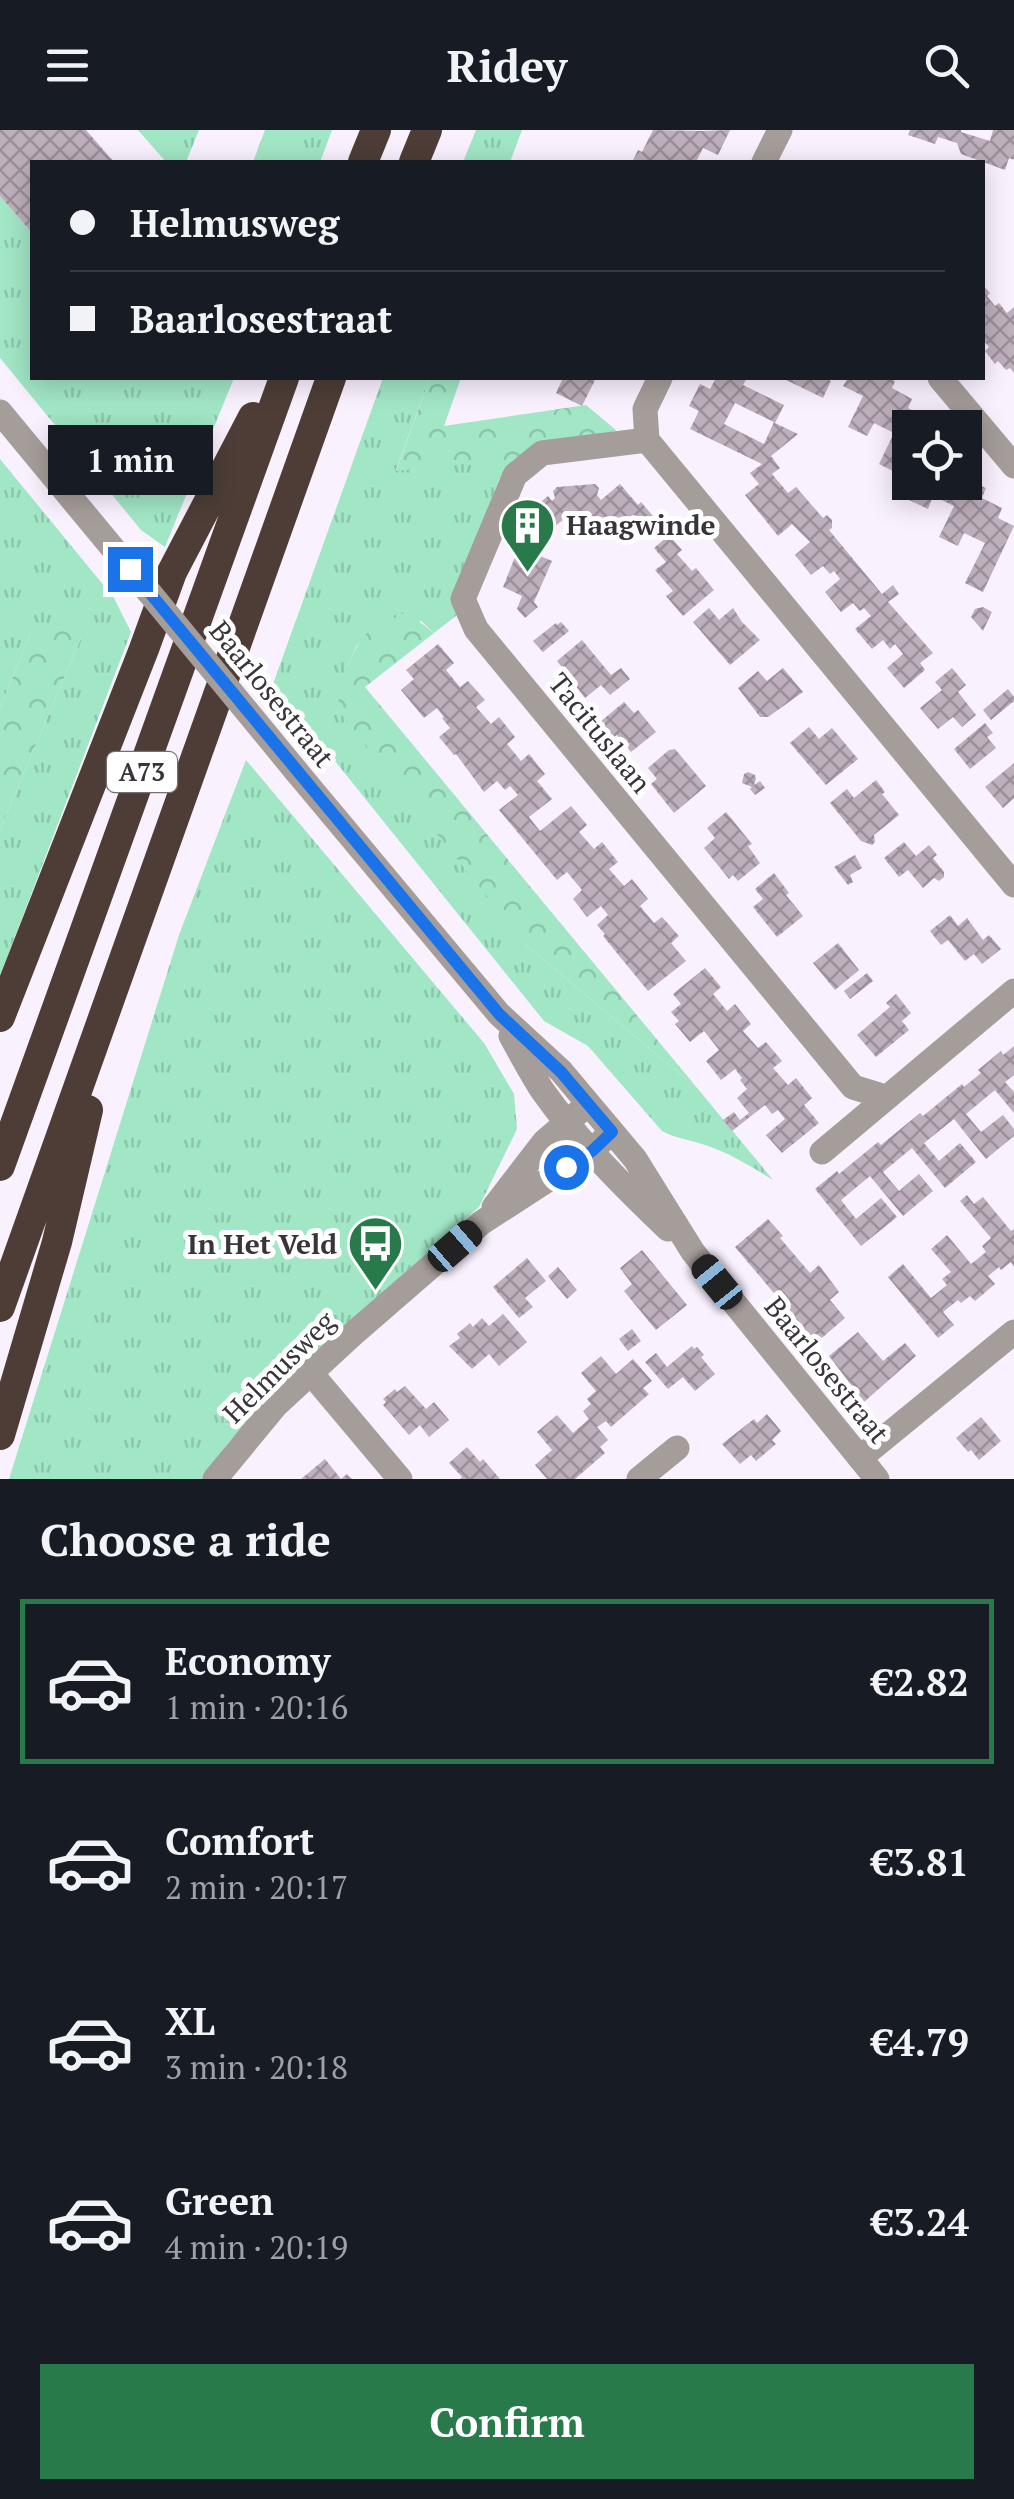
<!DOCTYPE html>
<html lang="en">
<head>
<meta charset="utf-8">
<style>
  :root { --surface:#171b24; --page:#242831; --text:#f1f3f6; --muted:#9ea1a6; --line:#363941; --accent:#297a4b }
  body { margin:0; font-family:"PT Serif",serif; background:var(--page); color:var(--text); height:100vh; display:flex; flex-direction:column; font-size:38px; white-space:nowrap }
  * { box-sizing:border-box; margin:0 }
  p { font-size:32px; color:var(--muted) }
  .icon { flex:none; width:55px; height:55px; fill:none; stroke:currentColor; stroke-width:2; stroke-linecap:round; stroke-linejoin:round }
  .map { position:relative; height:1349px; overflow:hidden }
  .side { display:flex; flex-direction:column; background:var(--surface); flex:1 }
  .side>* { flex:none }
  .top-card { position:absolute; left:30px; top:30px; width:955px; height:220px; border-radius:0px; box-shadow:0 5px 25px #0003; display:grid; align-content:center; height:220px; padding:0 40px; background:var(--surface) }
  .controls { position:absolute; left:892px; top:280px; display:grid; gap:20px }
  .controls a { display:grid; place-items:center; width:90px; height:90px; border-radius:0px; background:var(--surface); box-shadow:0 5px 25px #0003; font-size:50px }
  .end { position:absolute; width:45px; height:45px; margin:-22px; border:12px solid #1a73e8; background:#fff; box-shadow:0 0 0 5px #fff }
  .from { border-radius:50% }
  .bubble { position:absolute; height:70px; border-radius:0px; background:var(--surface); box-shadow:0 5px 25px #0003; font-size:32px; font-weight:800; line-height:70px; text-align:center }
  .car { position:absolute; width:30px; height:60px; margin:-30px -15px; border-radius:12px; box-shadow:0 0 8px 2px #0007; background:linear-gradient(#222 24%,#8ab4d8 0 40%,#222 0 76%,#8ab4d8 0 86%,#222 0) }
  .top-card b { display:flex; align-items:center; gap:35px; height:95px; font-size:38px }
  .top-card b+b { border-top:2px solid var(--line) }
  .top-card i { width:25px; height:25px; background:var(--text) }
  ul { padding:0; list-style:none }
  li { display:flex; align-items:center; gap:30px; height:165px; margin:0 20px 15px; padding:0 20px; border:5px solid transparent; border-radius:0px }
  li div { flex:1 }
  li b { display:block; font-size:38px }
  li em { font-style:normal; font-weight:800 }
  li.selected { border-color:var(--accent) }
  li>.icon { width:90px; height:90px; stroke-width:1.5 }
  h2 { padding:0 40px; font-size:45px; line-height:120px }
  .primary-button { display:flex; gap:20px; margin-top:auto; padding:20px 40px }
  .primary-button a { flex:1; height:115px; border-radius:0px; background:var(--accent); color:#fff; font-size:40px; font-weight:800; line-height:115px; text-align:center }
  header { display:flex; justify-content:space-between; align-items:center; height:130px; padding:0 40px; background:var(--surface); font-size:45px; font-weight:800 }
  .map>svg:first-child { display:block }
</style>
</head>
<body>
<header><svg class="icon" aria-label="menu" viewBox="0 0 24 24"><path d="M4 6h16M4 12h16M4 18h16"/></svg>Ridey<svg class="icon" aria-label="search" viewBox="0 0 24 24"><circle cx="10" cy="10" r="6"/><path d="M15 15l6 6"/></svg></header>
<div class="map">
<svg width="1014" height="1349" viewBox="0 0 1014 1349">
  <defs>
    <pattern id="grass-tufts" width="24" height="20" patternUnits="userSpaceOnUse" patternTransform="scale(2.5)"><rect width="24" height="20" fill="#a1e6c5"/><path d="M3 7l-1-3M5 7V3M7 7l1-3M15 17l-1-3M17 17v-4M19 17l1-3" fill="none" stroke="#8bc6aa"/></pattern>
    <pattern id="forest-crowns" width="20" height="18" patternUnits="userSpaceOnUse" patternTransform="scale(2.5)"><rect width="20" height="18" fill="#a1e6c5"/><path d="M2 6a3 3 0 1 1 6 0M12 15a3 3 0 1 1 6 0" fill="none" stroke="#8bc6aa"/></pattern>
    <pattern id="building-cross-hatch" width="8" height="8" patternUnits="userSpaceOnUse" patternTransform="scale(2.5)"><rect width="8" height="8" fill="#bdafbc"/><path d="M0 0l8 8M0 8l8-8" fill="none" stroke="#9b8f9a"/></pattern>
  </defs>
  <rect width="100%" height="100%" fill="#faf1fe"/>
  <!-- grass -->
  <path fill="url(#grass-tufts)" d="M138,0H199L186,32H166Z
    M265,0H332L320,32H253Z
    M476,0H522L510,32H463Z
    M0,66L32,103V248H234L165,417L141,400L0,228Z
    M383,248H430L396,340L514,329L499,350L469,430L455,460L456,486L434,503L421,491L372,498L356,517L348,536L526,815L698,959L773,1050C752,1037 731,1024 708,1016C692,1010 677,1009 662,1001L588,916L544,891L273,554Z
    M0,329L114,468L131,502L0,846V699L81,508L31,502L0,578Z
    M246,630L484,913L514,964L517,999L479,1077L304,1233L228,1313L203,1349H9L179,805Z"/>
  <!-- forest -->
  <path fill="url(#forest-crowns)" d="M430,248H461L444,296L586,275L616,300L612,303L538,319L514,329L396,341Z
    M408,483L434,503L365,557L698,959L526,815L337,579C346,536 358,488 408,483Z
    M71,492L81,508L0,699V578L31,502Z"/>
  <!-- building -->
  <path fill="url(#building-cross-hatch)" fill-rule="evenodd" d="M0,0H86L114,32H32V103L0,66Z
    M653,0L703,1L730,0L718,25L703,18L696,32H632L638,20L642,22Z
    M910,0H961V2L990,11L993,0H1014V30L1009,28L1005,40L961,24L957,13L938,7L935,14L908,5Z
    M982,154L990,163L987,166L995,176L999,173L1007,183L1014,177V243L1010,238L1006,240L998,231L995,234L985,221L989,217L982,209Z
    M563,248H591L595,250L582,276L556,263Z
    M716,248H747L743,255L784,275L775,293L798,304L771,326L780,338L772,344L788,363L796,357L823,388L827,385L832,390V398L829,400L882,464L893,455L899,464L888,472L933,523L920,533L925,540L904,558L887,538L903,524L895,514L890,519L883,510L872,519L855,499L871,486L864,478L860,481L853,473L841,482L825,462L840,449L834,441L830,444L823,436L811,445L795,425L810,412L792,394L778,406L745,365L759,354L750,343L762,334L690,299L699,281L689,276L700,254L710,259ZM735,273L774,292L764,314L724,294Z
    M782,248H824L831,251L823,268Z
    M848,248H889L895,251L892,258L912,269L908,278L925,287L920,298H910V333L903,330L897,343L879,334L894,303L874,293L867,306L848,297L863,266L843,256Z
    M965,338L972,342L970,351L986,358L982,368L1002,378L998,388L1014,396L983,462L965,453L985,413L964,403L958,416L939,407L954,376L933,366L928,379L909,370L918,352H965Z
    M595,354L599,358L597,365L601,370L620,354L638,375L641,372L658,392L635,411L618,391L605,402L595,390L577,404L566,390L569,385L554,397L536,376L548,366L552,371L555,368L553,361L557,357Z
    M669,405L682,420L677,424L692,441L696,438L714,460L683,486L666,466L673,461L655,440L666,432L654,418Z
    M519,417L552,431L534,472L538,477L525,488L517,479L522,466L503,457Z
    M983,477L992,482L983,501L971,487L975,479Z
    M709,478L719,490L733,478L742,492L760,510L730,535L693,492Z
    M561,492L569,501L543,522L533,511L556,493L557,495Z
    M582,510L611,545L621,538L630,549L610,565L601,555L585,568L557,531Z
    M438,514L454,533L446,540L460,557L468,551L485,570L476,577L491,594L499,587L515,607L507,614L521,631L529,624L545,644L537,651L552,669L529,687L540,701L571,676L587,695L579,702L594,719L602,712L618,732L609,739L624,756L632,749L648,769L640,776L654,793L662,787L679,806L671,813L686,831L648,861L603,806L605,804L597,795L608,785L601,776L587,787L573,769L582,760L567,742L557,750L499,680L518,665L510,656L505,660L497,651L484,662L456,624L454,625L439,607L450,598L442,588L444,587L437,578L424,588L401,560L414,549L406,540Z
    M783,538L803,562L768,587H760L738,558L758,541L767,551Z
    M952,538L966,555L958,562L976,585L962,597L953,587L938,599L920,578L942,560L935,552Z
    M1008,559L1014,567V571L991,590L983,580Z
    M624,572L634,583L638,580L656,602L631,622L617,605L613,608L600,592Z
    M985,593L993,603L987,607L996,618L970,639L954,619Z
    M809,597L819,609L832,598L858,629L826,655L790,613Z
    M675,619L706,656L674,683L651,654L657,649L648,638L669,620Z
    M1014,633V668L1003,678L985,657Z
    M748,642L755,645L756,649L754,655L760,651L765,658L755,665L750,659L752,657L742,653L744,644Z
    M876,650L885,662L882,664L899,685L874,705L875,712L872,715L861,711L830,673L847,659L854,668Z
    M726,682L752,714L748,716L760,733L738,751L733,745L729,749L704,718L715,708L707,698Z
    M904,712L916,726L929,715L937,725L933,728L944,742V747L939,751L934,748L923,758L908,740L899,747L884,728Z
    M855,725L862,738L850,745L853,752L848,755L834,737Z
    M774,743L789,763L786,765L803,786L777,807L753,777L763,769L755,759Z
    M950,785L958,796L967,788L983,810L989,805L1001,819L982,834L974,824L965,831L948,810L941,815L930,801Z
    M838,813L859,840L835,860L813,833Z
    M705,838L721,857L713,864L727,881L735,874L751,894L743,901L758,918L766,912L782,931L773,938L788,955L796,948L812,968L804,975L819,993L782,1023L766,1005L785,989L778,980L772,984L765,975L732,1001L723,990L734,982L740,990L749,983L737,968L747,959L740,950L742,948L735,939L721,950L706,931L719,920L704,901L690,912L675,894L679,891L671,882L681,874L673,864Z
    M867,843L873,851L850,869L844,861Z
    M896,864L911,883L902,891L909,900L876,927L857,905L890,877L886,873Z
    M1014,916V945L1005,952L1014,962V983L995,960L966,984L981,1002L1003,985L1014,999V1006L986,1029L954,989L924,1013L939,1031L960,1013L976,1032L945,1058L912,1018L883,1042L899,1061L919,1044L933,1061L903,1086L870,1046L841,1070L856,1089L881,1068L897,1087L861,1116L815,1059L837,1041L839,1044L878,1012L881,1015L920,983L923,986L962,954L964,957L981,943L978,940L1001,921L1003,925Z
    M967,1065L974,1074L983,1067L1011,1101L1014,1099V1137L1011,1132L1001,1140L999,1137L988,1146L995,1154L975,1171L970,1166L961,1173L958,1170L943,1182L954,1195L938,1208L888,1147L903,1134L931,1168L947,1155L942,1149L951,1142L931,1119L947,1105L971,1134L986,1122L982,1116L991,1108L960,1071Z
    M768,1089L783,1106L780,1108L810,1143L819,1135L839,1162L830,1170L845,1188L816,1213L735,1117Z
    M642,1120L687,1175L656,1200L624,1161L632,1154L620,1138Z
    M527,1128L546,1151L525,1168L533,1177L519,1188L493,1157Z
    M558,1137L577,1160L567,1169L548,1146Z
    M503,1184L527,1212L499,1236L489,1224L472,1239L449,1216L460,1208L457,1204L470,1193L473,1197L482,1188L489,1196Z
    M632,1199L641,1211L628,1221L619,1209Z
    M858,1202L883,1231L905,1213L916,1226L864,1272L829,1226Z
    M692,1216L694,1219L697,1217L704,1225L701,1227L715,1244L695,1261L683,1247L668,1259L645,1232L656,1223L667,1237Z
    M601,1226L616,1244L633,1229L652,1251L643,1258L649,1264L611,1297L606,1291L597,1297L608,1310L600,1317L605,1323L575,1349H547L535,1335L552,1320L537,1302L557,1285L573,1303L589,1289L583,1281L591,1274L587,1269L596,1261L581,1243Z
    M405,1256L426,1279L434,1272L449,1290L429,1307L420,1295L409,1305L383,1275L386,1272L383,1269L395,1259L397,1262Z
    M767,1284L781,1301L772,1310L776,1314L756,1331L751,1325L740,1334L722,1314L754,1289L757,1293Z
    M981,1287L1001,1311L979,1330L971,1320L968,1322L956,1308Z
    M467,1317L480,1332L483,1329L500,1349H460L462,1347L449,1333Z
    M325,1329L341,1349L347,1344L352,1349H301Z"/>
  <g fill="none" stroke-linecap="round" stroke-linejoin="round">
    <!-- minor -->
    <path stroke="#a59d99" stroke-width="25" d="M764,32L780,0
      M940,248L1014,336
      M647,310L542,323L515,345L463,469L476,499L853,957L885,967
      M647,310L1014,755
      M647,310L645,279L660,248
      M822,1022L1014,861
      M310,1242L400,1349
      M860,1328L1014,1202
      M639,1349L677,1318"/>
    <!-- tertiary -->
    <path stroke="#a59d99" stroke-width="25" d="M0,282L130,439
      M296,641L499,884L561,941L635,1029L693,1122L877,1349
      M511,906C521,924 531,943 542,960C578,1011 623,1056 668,1099
      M494,1077L544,1012L580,981
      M215,1349L276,1275L353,1204L481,1093L592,1021L611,1002"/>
    <!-- motorway -->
    <path stroke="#4d3d36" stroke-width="30" d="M363,32L376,0
      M414,32L427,0
      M0,887L144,519L172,442L253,287
      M0,1036L284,248
      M0,1177L331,248
      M0,1305L57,1112L88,980"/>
    <!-- tertiary-bridge -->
    <path stroke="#a59d99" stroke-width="25" d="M130,439L296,641"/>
  </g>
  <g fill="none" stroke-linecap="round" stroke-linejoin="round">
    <!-- route -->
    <path stroke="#1a73e8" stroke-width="12" d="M130,439L499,884L561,942L612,1002L592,1021L566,1037"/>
  </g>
  <!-- icons -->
  <defs>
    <symbol id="building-pin" viewBox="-11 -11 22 30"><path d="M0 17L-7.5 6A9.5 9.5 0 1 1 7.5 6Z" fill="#297a4b" stroke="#fff"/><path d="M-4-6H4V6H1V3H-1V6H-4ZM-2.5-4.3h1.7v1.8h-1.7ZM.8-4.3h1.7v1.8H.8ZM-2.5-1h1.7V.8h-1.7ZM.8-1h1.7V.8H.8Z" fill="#fff"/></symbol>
    <symbol id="bus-pin" viewBox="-11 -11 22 30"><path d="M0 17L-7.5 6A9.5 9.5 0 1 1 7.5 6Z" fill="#297a4b" stroke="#fff"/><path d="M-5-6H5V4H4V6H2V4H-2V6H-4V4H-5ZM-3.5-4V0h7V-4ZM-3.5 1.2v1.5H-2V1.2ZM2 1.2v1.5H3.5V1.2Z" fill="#fff"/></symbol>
  </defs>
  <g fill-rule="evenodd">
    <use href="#building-pin" x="496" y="364" width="63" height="86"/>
    <use href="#bus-pin" x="344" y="1082" width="63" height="86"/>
  </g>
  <g text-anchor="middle" stroke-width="10" stroke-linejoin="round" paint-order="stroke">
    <!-- shield labels -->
    <rect fill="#fff" stroke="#747175" stroke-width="2.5" x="107" y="622" width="70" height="40" rx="8"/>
    <g font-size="25" font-weight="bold" fill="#38343a">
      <text x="142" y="651">A73</text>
    </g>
    <!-- poi labels -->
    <g font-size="28" font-weight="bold" fill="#38343a" stroke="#fff" text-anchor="start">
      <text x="566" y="405">Haagwinde</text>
      <text x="337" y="1124" text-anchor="end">In Het Veld</text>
    </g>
    <!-- street labels -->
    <g font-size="28" fill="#38343a" stroke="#fff">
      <text transform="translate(272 564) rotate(51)" y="10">Baarlosestraat</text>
      <text transform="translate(600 603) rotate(51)" y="10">Tacituslaan</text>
      <text transform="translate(279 1237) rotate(-45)" y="10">Helmusweg</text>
      <text transform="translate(827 1240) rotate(51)" y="10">Baarlosestraat</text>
    </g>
  </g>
</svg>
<div class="controls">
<a><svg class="icon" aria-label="locate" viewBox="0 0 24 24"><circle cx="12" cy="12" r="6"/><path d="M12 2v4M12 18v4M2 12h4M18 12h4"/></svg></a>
</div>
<i class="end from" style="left:566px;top:1037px"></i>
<i class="end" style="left:130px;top:439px"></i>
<div class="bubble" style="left:48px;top:295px;width:165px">1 min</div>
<i class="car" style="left:455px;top:1116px;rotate:49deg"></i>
<i class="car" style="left:717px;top:1152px;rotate:321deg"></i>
<div class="top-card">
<b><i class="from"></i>Helmusweg</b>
<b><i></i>Baarlosestraat</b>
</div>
</div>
<section class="side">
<h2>Choose a ride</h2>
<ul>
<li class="selected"><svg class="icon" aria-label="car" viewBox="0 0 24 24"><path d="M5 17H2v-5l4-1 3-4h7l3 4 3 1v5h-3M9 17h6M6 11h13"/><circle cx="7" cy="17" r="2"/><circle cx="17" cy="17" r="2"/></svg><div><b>Economy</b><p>1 min · 20:16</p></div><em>€2.82</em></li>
<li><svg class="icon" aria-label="car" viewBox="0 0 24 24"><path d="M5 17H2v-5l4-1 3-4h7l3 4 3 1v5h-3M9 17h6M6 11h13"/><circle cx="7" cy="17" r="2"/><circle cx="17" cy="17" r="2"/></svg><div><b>Comfort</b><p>2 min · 20:17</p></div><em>€3.81</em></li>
<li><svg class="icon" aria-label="car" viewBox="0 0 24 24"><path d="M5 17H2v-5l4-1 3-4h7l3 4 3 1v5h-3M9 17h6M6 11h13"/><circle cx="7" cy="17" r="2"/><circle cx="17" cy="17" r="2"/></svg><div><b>XL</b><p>3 min · 20:18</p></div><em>€4.79</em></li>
<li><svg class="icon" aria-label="car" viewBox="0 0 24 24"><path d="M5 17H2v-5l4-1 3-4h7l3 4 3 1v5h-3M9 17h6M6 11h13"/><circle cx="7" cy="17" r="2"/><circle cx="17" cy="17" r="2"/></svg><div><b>Green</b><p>4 min · 20:19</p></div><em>€3.24</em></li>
</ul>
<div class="primary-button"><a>Confirm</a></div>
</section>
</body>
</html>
